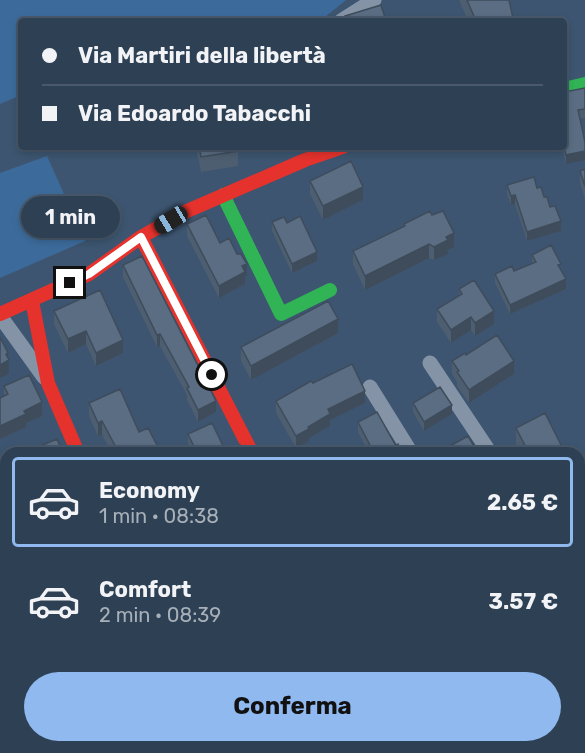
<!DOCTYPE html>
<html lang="it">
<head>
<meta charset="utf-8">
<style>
  :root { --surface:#2e4054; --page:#3a4b5e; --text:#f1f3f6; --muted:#a7afb8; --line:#49596b; --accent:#90b9f0 }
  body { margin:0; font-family:Rubik,sans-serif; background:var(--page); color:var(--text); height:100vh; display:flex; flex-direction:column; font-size:22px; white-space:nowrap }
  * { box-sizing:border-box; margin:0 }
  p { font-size:20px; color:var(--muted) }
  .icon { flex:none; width:33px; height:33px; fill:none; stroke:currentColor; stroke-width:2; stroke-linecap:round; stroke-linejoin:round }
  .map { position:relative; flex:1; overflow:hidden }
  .panel { position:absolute; left:0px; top:447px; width:585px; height:306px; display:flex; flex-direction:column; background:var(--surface); border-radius:18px 18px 0 0; box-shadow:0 3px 9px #0003,0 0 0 2px var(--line) }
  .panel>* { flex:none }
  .guide { position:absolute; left:18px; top:18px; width:549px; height:132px; border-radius:6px; box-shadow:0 3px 9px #0003,0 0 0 2px var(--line); display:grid; align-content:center; height:132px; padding:0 24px; background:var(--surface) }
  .end { position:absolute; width:27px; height:27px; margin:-14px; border:8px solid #fff; background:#111; box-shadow:0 0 0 3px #111 }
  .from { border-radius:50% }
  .bubble { position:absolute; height:42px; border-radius:21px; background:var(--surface); box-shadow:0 3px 9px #0003,0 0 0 2px var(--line); font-size:20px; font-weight:700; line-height:42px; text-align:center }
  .car { position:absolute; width:18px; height:36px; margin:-18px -9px; border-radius:8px; box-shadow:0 0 4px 2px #0007; background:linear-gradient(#222 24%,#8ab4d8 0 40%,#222 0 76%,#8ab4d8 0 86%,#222 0) }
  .guide b { display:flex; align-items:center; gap:21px; height:57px; font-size:22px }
  .guide b+b { border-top:2px solid var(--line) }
  .guide i { width:15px; height:15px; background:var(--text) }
  ul { padding:10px 0 0; list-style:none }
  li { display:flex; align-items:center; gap:18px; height:90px; margin:0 12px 9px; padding:0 12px; border:3px solid transparent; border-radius:6px }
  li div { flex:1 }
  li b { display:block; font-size:22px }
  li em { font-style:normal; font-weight:700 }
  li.selected { border-color:var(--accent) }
  li>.icon { width:54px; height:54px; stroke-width:1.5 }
  .primary-button { display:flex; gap:12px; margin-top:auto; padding:12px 24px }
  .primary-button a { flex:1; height:69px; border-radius:36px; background:var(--accent); color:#111; font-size:24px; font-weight:700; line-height:69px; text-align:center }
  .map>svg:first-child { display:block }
</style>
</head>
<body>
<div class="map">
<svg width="585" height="753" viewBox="0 0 585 753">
  <rect width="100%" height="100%" fill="#3d5570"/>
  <!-- green -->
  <path fill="#3c6b9b" d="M0,0H346L320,21H21V95L0,104Z
    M47,156L85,241L0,278V173Z
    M584,537L585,539V753L578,747L579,540Z"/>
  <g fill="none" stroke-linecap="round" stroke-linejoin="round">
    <!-- street -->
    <path stroke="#8494a6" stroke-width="15" d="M341,21L374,0
      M0,316L44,377
      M430,363L490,453
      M370,387L411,453
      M579,518L585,515
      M0,731L6,741
      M209,747L212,753
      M73,753L86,747"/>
    <!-- fast -->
    <path stroke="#30b455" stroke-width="14" d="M564,89L585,84
      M223,195L281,314L330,290"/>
    <!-- jam -->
    <path stroke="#e5322d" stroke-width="14" d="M141,237L252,453
      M32,301L48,383L78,453
      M0,314L89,274L141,237L187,211L305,160L343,147"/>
  </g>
  <!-- wall -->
  <path fill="#4d5e70" d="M459,0H509L513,21H468Z
    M585,88V118L580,119L566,164L562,147H564L567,92Z
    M196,147H238V166L201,172Z
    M585,169V199L580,184V171Z
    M310,181L363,200L323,220L310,194Z
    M507,185L537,188L550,207L561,231L527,241L515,204L511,205L507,194Z
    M432,215L454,247L448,250V254L434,260L429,258L365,290L353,264V251L404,227V224Z
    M272,222L287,223L317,261L292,273L272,231Z
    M187,224L220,243L247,276H245V284L219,298L187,236Z
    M532,255L561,270L566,289L510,314L495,283V274L514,271L532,264Z
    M123,265L198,366L216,412L198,422L187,400V395L160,346L157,347L123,277Z
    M459,289L494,324L475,336L471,330L451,343L437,322V309L459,295Z
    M54,311L123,353L96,366L86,344L68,353L54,324Z
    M338,333L251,380L241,361V347Z
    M466,355L514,374L469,403L457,386V382L452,374V361Z
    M313,383L365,403L330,420V426L309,438V441L296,448L276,413V401Z
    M4,386L42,416L26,423V427L0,439V398L4,396Z
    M89,403L139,432L161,453H112L102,435L98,436L89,416Z
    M413,403L452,414L424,431L413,412Z
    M358,422L396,446L402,453H369L358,432Z
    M516,428L565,453H516Z
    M188,434L223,453H192L188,443Z
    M6,530V582L5,583L0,575V547L4,544L3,542V532Z
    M6,650V685L0,676V654Z
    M157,747H196V751L192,753H159Z
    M258,747H302V753H261Z
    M337,747H378L379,753H339L337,750Z"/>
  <!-- shaded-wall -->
  <path fill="#3f4c5b" d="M585,151V160L566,164V155Z
    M363,187V200L323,220V206Z
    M515,195V204L511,205V196Z
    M561,221V231L527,241V232Z
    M454,233V247L448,250V254L434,260V247L446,237Z
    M429,244V258L365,290V276Z
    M317,252V261L292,273V264Z
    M247,264V276H245V284L219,298V286L242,266Z
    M566,279V289L510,314V305Z
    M494,311V324L475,336V323Z
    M471,317V330L451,343V330Z
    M338,319V333L251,380V366Z
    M86,331V344L68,353V339Z
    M160,334V346L157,347V335Z
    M123,340V353L96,366V353Z
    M8,353L9,374L0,378V365L6,354Z
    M514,361V374L469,403V390Z
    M365,391V403L330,420V426L309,438V441L296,448V436L328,409Z
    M216,401V412L198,422V410Z
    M42,402V416L26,423V427L0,439V426L24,411Z
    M452,405V414L424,431V422Z
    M102,421V435L98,436V423Z
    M223,446V453H207Z
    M174,747H196V751L192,753H164V751Z
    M302,748V753H298V750Z
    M379,748V753H372Z"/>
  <!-- building -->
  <path fill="#5a6d82" stroke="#3f4c5b" stroke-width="1.5" d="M467,0H509L513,18L504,21H476Z
    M381,5L386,21H347L345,16Z
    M585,88V109L578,110L585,142V151L566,155L564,147V92Z
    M199,147H238V151L201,157Z
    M351,161L363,187L323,206L310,181Z
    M585,169V186L580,171Z
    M534,177L537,188L541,187L544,197H547L550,207L555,206L561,221L527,232L515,195L511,196L507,185Z
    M430,211L432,215L443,211L454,233L446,237L448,240L434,247L429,244L365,276L353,251L405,226L404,224Z
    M206,215L220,243L229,238L237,254H241L247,264L242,266L245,272L219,286L187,224Z
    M300,216L317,252L292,264L272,222L284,217L287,223Z
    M551,245L561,264L558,265L566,279L510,305L495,274L512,266L514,271L536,262L532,255Z
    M142,256L216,401L198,410L187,388L189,387L160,334L157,335L123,265Z
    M474,280L494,311L475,323L471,317L451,330L437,309L462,294L459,289Z
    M100,290L123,340L96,353L86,331L68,339L54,311Z
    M328,301L338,319L251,366L241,347Z
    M497,335L514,361L469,390L457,372L459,371L452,361L465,353L466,355Z
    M0,337L8,353L6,354L9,360L0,365Z
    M352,364L365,391L328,409L330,414L308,427L309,429L296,436L276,401L311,381L313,383Z
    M29,375L42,402L24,411L26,414L0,426V398L8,394L4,386Z
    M440,387L452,405L424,422L413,403Z
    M120,389L139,432L148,428L161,453H119L102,421L98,423L89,403Z
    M377,412L396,446L398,444L402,453H374L358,422Z
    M545,413L565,453H529L516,428Z
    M212,423L223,446L207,453H197L188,434Z
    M468,436L478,453H440L439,452Z
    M57,439L63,453H26V452Z
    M240,445L245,452L248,453H225Z
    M6,530V538L3,532Z
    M6,543V573L5,574L0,566V547Z
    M6,650V676L0,667V654Z
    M108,747H127L130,753H104L110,750Z
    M163,747H174L164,751Z
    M269,747H302V748L298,750L299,753H264L263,751L270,748Z
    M341,747H378L379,748L372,753H345Z"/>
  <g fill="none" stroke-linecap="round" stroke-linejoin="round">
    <!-- route -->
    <path stroke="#fff" stroke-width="8" d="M70,283L89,274L141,237L212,375"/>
  </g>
</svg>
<i class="end from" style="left:212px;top:375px"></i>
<i class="end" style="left:70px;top:283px"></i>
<div class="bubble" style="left:21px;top:196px;width:99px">1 min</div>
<i class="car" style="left:171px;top:220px;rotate:239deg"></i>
<div class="guide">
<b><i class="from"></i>Via Martiri della libertà</b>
<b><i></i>Via Edoardo Tabacchi</b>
</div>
<section class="panel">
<ul>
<li class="selected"><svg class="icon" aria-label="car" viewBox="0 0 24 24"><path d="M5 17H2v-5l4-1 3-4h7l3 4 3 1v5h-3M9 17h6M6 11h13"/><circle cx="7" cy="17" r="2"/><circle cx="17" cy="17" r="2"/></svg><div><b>Economy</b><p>1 min · 08:38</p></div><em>2.65 €</em></li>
<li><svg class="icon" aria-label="car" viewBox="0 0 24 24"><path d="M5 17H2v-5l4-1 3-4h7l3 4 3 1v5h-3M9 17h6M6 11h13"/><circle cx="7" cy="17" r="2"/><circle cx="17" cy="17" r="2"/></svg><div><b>Comfort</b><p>2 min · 08:39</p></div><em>3.57 €</em></li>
</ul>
<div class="primary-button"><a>Conferma</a></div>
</section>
</div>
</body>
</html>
